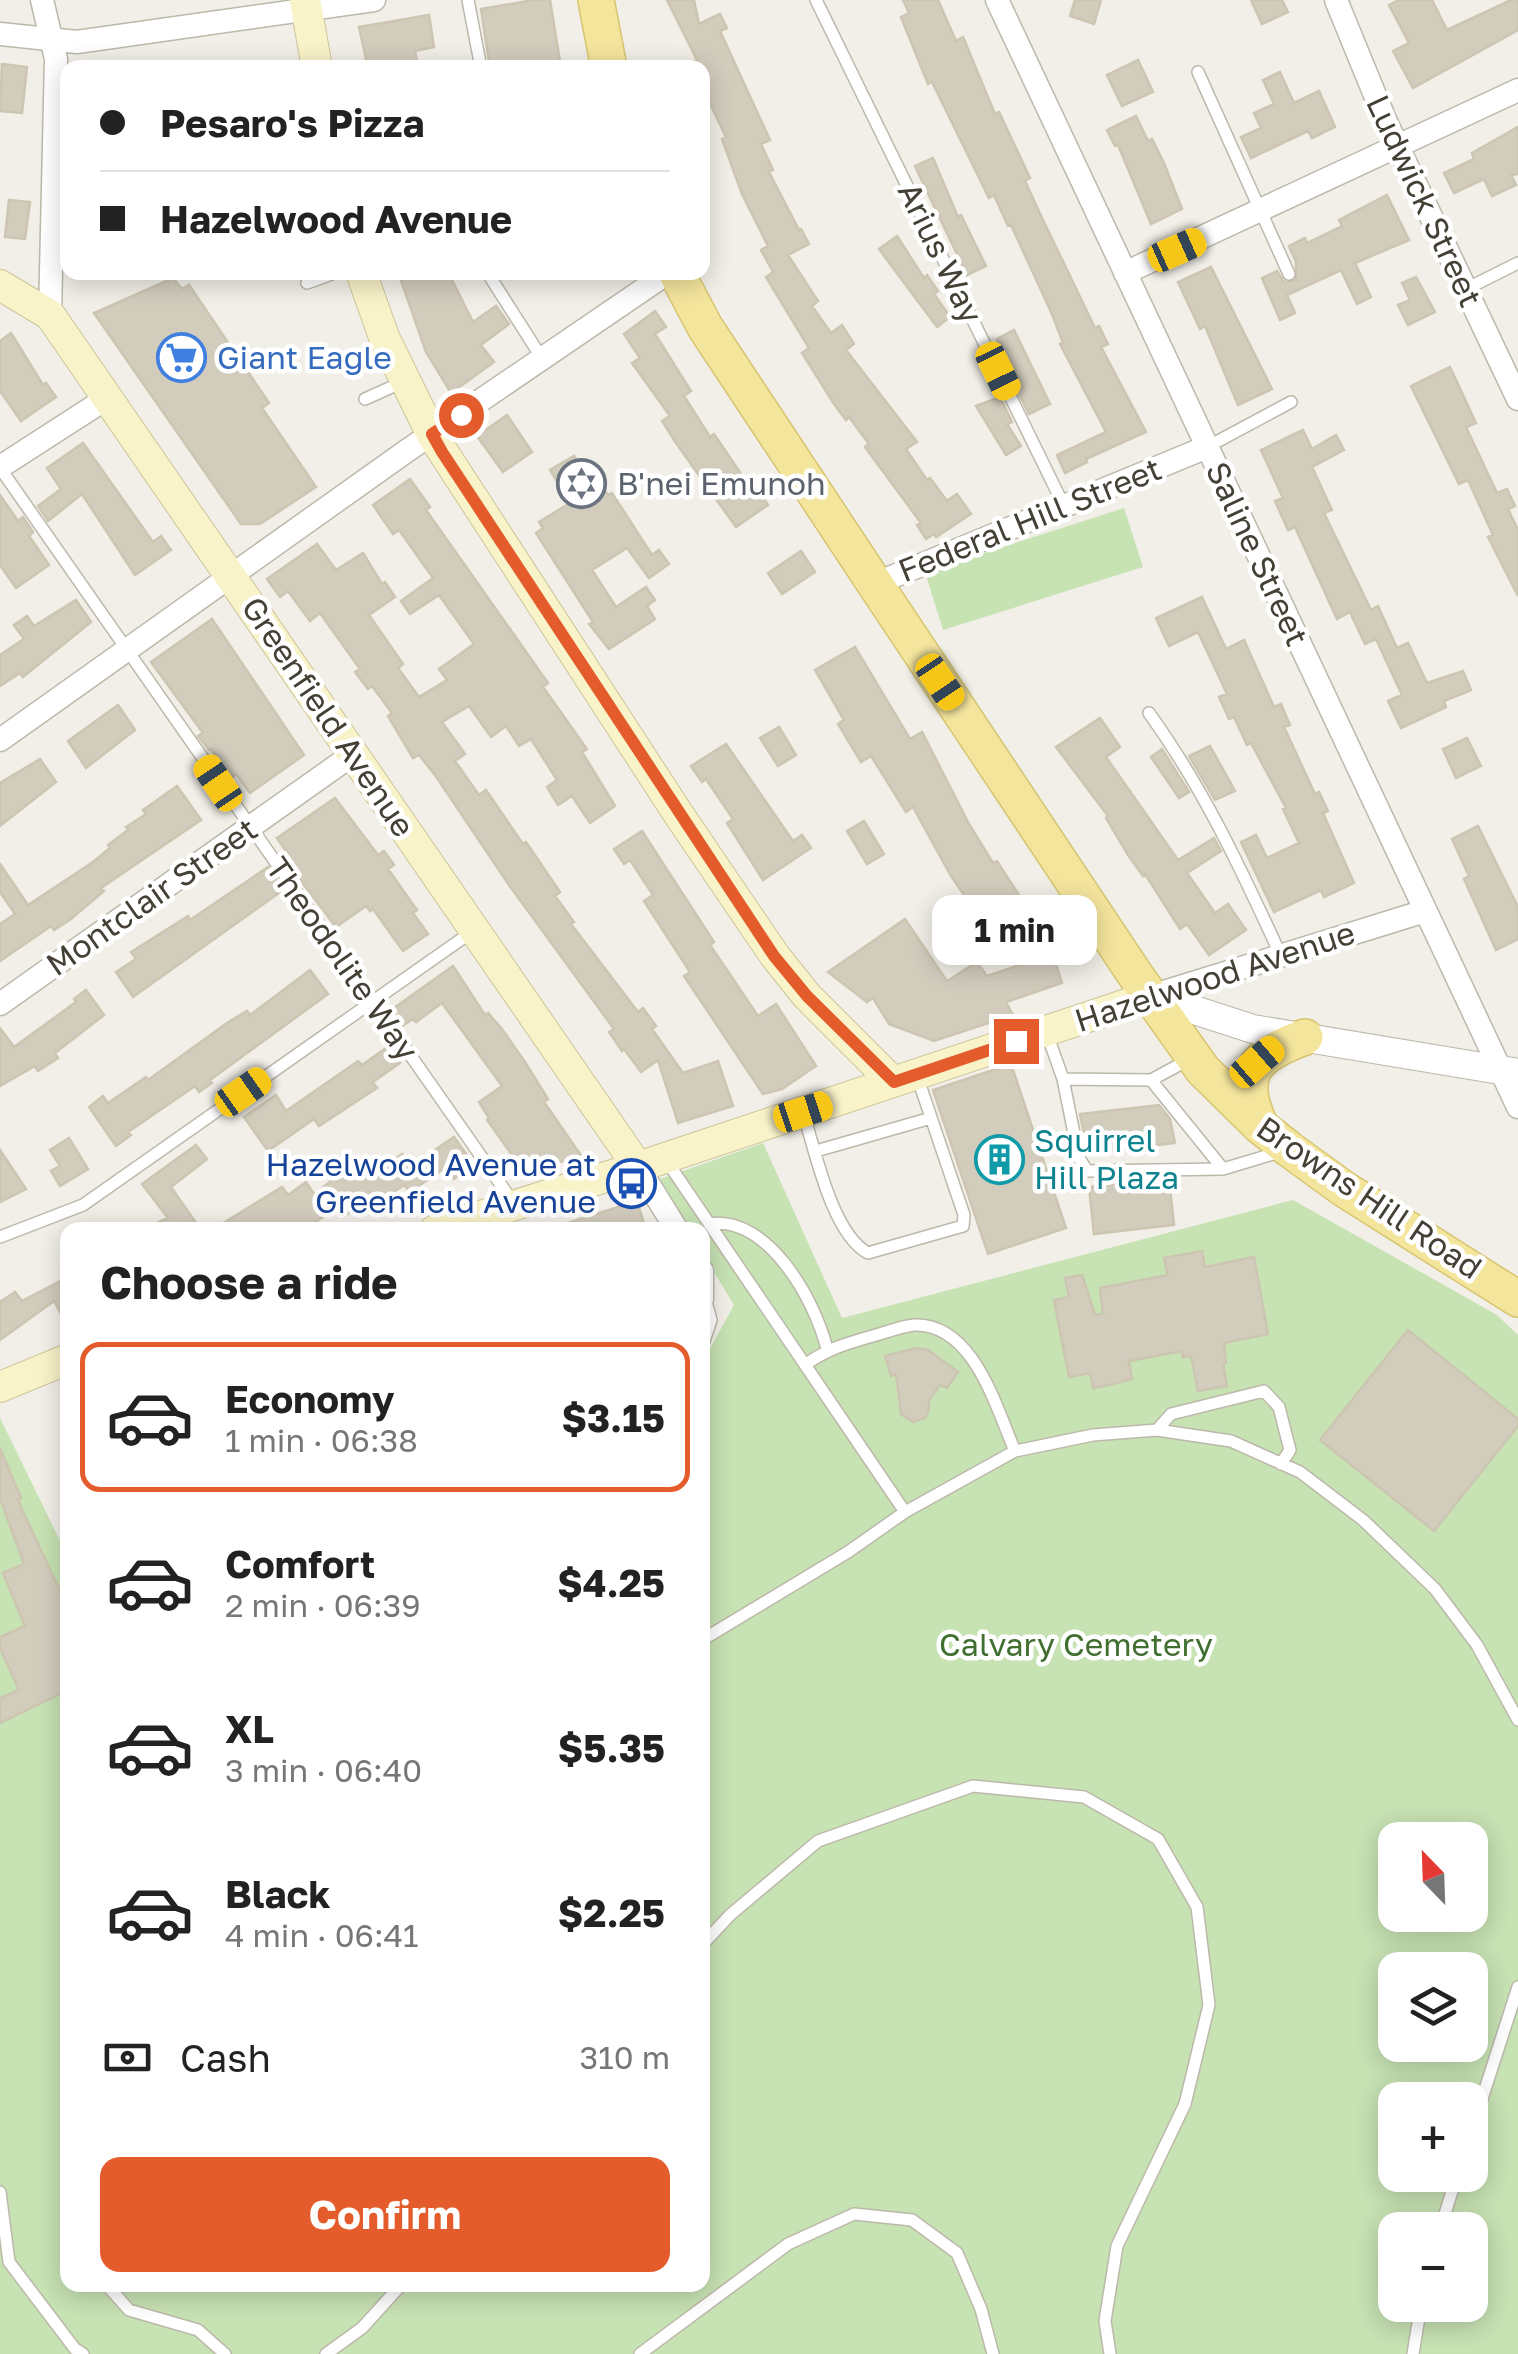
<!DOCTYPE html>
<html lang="en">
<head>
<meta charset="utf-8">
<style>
  :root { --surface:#fff; --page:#f6f6f6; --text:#222; --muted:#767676; --line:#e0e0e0; --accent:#e45c2b }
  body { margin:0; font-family:"Golos Text",sans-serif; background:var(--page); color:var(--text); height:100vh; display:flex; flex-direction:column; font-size:38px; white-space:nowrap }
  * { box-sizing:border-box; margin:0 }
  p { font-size:32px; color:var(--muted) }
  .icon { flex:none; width:55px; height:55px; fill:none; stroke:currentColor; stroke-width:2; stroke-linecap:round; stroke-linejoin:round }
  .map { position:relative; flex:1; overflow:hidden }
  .panel { position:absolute; left:60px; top:1222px; width:650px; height:1070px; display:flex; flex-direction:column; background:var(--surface); border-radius:20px; box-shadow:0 5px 25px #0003 }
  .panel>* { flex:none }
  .hud { position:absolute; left:60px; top:60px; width:650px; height:220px; border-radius:20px; box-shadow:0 5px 25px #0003; display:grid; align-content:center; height:220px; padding:0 40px; background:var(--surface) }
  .needle { width:65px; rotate:337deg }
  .fabs { position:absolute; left:1378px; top:1822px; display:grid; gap:20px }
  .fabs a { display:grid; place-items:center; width:110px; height:110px; border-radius:20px; background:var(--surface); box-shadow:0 5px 25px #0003; font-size:50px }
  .end { position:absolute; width:45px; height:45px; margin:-22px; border:12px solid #e45c2b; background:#fff; box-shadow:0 0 0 5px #fff }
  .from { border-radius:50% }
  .bubble { position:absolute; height:70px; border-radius:20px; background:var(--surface); box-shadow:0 5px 25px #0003; font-size:32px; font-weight:700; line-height:70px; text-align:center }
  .car { position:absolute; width:30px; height:60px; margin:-30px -15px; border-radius:12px; box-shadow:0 0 8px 2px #0007; background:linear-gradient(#f5c518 24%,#345 0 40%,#f5c518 0 76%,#345 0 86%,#f5c518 0) }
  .hud b { display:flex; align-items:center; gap:35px; height:95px; font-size:38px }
  .hud b+b { border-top:2px solid var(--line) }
  .hud i { width:25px; height:25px; background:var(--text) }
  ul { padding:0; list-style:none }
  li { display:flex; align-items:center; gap:30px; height:150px; margin:0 20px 15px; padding:0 20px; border:5px solid transparent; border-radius:20px }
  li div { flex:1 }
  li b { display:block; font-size:38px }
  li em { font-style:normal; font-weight:700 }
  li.active { border-color:var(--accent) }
  li>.icon { width:90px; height:90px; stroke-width:1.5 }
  h2 { padding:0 40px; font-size:45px; line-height:120px }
  .pay { display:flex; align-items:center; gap:25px; height:110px; padding:0 40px; font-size:38px }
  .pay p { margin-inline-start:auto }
  .cta { display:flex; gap:20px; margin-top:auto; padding:20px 40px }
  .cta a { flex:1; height:115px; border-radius:20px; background:var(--accent); color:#fff; font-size:40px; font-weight:700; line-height:115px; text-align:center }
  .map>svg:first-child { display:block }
</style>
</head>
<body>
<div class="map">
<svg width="1518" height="2354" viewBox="0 0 1518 2354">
  <rect width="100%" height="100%" fill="#f1efe7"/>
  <!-- green -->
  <path fill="#c7e2b3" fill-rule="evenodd" d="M1124,508L1143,567L943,630L925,572Z
    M763,1143L842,1318L1293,1200L1497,1315L1518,1335V2354H0V1418L67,1555L68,2285H702V1363L734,1305L703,1254L702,1230H688L657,1180ZM1395,1840H1470V1915H1395ZM1395,1970H1470V2045H1395ZM1395,2100H1470V2175H1395ZM1395,2230H1470V2305H1395Z"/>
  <!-- building -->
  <path fill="#d2ccbd" stroke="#ccc5b1" stroke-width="2.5" d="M534,0H550L561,68H515V64L490,68L481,9Z
    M667,0H694L699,24L720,14L727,28L720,31L770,140L761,144L773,170L769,172L799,230L801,229L809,244L788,255L818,301L812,306L831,333L842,325L854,344L846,350L917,442L906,449L927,480L930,478L947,501L957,494L971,514L936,537L934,534L926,539L917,525L921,523L865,447L869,444L849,417L846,420L834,404L802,353L809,348L766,277L773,272L761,250L768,246L742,194L722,139L726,137L702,87V68H695L693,62L697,60Z
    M903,0H938L956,41L963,37L995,114L999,112L1030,178L1025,181L1043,220L1095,328L1099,326L1108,344L1101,347L1146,432L1086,459L1087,462L1065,473L1057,455L1106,432L1060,344L1063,343L1052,314L1011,225L1008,226L994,195L989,198L932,82L928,84L901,17L909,13Z
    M1075,0H1101L1094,24L1070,16Z
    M1251,0H1282L1288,12L1262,24Z
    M1399,0H1432L1447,30L1511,0H1518V30L1413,88L1393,51L1409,43L1389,5Z
    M429,15L434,47L415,51L418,68H368L359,27Z
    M1138,60L1153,92L1122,106L1107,75Z
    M2,64L27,67L22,113L0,111Z
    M1280,72L1294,103L1319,91L1335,127L1312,138L1308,131L1251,158L1241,137L1261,128L1254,113L1274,104L1263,80Z
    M1136,116L1148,141L1152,139L1164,163L1182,209L1151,224L1118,145L1115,146L1107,130Z
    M1518,127V174L1511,175L1516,185L1492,196L1484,179L1454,193L1444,173L1474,159L1472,153Z
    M933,158L958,217L961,215L986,266L967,275L915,166Z
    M1387,195L1409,240L1355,263L1371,297L1357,304L1341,270L1287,295L1295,313L1280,320L1262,278L1277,271L1284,282L1296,280V262L1289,246L1305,238L1307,243L1342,226L1339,220Z
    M9,200L30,202L25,239L5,237Z
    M897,236L924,278L927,275L938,291L934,294L950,317L937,327L879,249Z
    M1211,267L1272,389L1238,405L1205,326L1200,329L1178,282Z
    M398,272H448L473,322L496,306L509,324L481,345L494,362L451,393L426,352Z
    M1416,277L1435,312L1408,325L1398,305L1410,300L1402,283Z
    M173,278L182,289L189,285L269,403L262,408L316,487L260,524H241L94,313Z
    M655,311L666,327L655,334L691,391L684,396L710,437L714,434L750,487L754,484L768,505L736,527L676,443L662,421L670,416L632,363L640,358L624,334Z
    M1014,330L1050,404L1029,414L1017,390L1023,387L997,339Z
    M11,333L43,385L46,383L56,397L21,421L0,391V341Z
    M1450,367L1476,423L1466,427L1497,493L1507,489L1515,506L1508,509L1518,530V596L1488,537L1493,535L1468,480L1459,484L1411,386Z
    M1000,397L1012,422L1007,424L1021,446L1006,455L976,406Z
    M507,415L532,452L503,472L477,436Z
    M1303,430L1312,449L1336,435L1344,450L1312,467L1332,510L1324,513L1371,610L1378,606L1397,648L1408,643L1427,683L1463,671L1471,690L1444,701L1446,707L1401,728L1388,701L1402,695L1376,639L1365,644L1350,612L1337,619L1295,527L1288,530L1275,501L1283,498L1261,450Z
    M83,443L153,542L161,536L171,550L135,575L82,494L48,521L38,506L61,489L47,468Z
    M574,456L593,488L600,484L608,495L612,493L652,555L659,550L669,564L649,578L627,548L592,570L616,607L646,587L655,600L647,606L655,619L609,649L589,624L593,622L536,533L543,528L539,522L570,503L550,470Z
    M410,479L430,507L426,510L548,683L543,687L587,749L582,752L615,806L590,823L572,796L558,805L547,787L557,780L531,739L519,746L506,726L491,737L469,706L442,722L465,754L455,761L479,795L486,790L523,844L526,842L560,892L555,896L574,922L571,924L638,1012L643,1008L656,1026L652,1029L683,1073L718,1061L733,1106L678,1123L658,1060L641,1072L624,1049L622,1051L609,1032L614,1029L509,885L435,775L419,755L413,758L388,716L392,713L372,686L368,689L355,672L360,669L320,613L310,621L288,591L280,597L267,579L317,544L336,570L363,553L382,584L385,582L395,597L369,615L403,664L398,668L419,697L447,680L439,669L474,644L439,595L410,614L401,601L433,578L399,530L393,534L373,505Z
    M0,495L18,521L23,517L33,532L29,536L49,565L16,588L0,565Z
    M801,551L815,572L782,594L768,573Z
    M1202,597L1226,649L1244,640L1274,707L1281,704L1290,725L1284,727L1315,794L1319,792L1328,811L1323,813L1354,883L1324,897L1321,890L1274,912L1241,842L1256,835L1267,858L1299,843L1283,809L1286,808L1251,743L1247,745L1234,717L1229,719L1219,697L1227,694L1198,632L1169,646L1156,618Z
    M76,600L91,622L23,677L20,673L0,686V655L24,639L14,625L27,616L34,626Z
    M212,619L304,755L250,793L236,774L231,778L211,749L209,750L198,736L203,733L151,662Z
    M855,647L910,739L922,732L969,824L993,863L997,861L1030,912L992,935L951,876L913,807L906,812L871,756L861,762L838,724L844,720L815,670Z
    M118,705L135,730L86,768L68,741Z
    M1100,718L1120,747L1106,757L1178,860L1214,838L1221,851L1187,873L1215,913L1228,904L1246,930L1209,955L1187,924L1180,929L1145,874L1143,876L1128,855L1106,818L1108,816L1056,747Z
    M779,727L796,755L778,766L760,738Z
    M1467,738L1481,766L1456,778L1443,749Z
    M726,744L793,841L802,835L811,848L763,880L727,823L733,819L706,779L702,782L691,766Z
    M1210,746L1235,791L1215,800L1189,756Z
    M1162,749L1189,792L1179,798L1151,757Z
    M40,759L56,782L0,826V783Z
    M177,786L201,820L101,888L104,891L71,919L54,930L51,926L0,961V924L15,914L0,892V864L28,905L93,862L110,848L108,845L128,830L126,827L146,814L143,810Z
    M335,798L378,855L384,851L394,865L388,869L417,910L413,913L428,934L403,951L373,909L370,911L366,906L336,927L283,857L288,854L277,838Z
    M864,821L884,854L867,864L847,831Z
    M1478,826L1518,907V939L1496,950L1464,879L1469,876L1452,839Z
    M642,831L714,942L710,945L758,1016L776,1004L816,1066L782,1089L763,1094L684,976L690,972L644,901L653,895L630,860L624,864L614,849Z
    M268,867L283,890L133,997L116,972L136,959L131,952L188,916L190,920Z
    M905,919L947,981L977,962L987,976L1053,954L1062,983L1006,1002L1013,1015L934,1041L889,1024L873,998L867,1002L828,972Z
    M453,966L485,1015L488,1013L502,1029L525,1062L548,1099L544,1102L582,1157L505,1174L501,1169L515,1159L487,1120L489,1118L479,1102L502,1086L442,1003L416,1022L413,1019L402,1026L391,1010Z
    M310,970L328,994L210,1080L212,1083L199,1092L195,1086L128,1132L131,1135L116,1146L89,1107L103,1096L108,1103L146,1077L148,1080L227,1023L247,1011L250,1015Z
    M86,990L104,1015L55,1053L58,1058L38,1071L35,1066L0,1086V1028L14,1047L76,1002L74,999Z
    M389,1046L400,1063L373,1082L377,1088L319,1126L314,1119L268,1151L244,1117L276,1095L286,1111L358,1061L362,1065Z
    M1011,1064L1066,1228L988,1254L933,1090Z
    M1159,1105L1170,1119L1175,1143L1088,1153L1080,1114Z
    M454,1137L474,1165L454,1179L446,1167L410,1192L404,1185L385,1198L383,1194L344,1216L338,1207L304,1230H212L282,1187L288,1195L306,1182L314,1194L339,1175L336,1169L350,1159L356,1169L373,1157L381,1169L402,1154L411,1166Z
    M69,1138L88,1169L60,1186L51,1171L60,1166L50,1150Z
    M196,1145L207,1159L171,1187L201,1230H141L168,1218L142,1184Z
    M0,1150L26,1189L0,1202Z
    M1153,1179H1169L1174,1225L1094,1234L1089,1187Z
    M637,1201L646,1230H559L558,1226Z
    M1202,1251L1205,1267L1254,1257L1268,1334L1224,1343L1226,1363L1223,1364L1227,1386L1198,1391L1191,1356L1183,1357L1182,1351L1129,1361L1132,1379L1113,1384L1093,1388L1090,1373L1069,1377L1054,1300L1069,1297L1065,1278L1082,1275L1095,1315L1103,1313L1100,1288L1168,1275L1164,1258Z
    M68,1277V1327L54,1301L0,1340V1302L15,1292L22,1301Z
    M1408,1330L1518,1419V1426L1434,1531L1320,1440Z
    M916,1348L928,1350L958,1372L947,1388L940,1385L929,1400V1409L925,1418L913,1422L901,1414L896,1374L891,1376L885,1356Z
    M0,1448L21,1498L18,1499L21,1507L66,1604L68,1690L0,1723V1698L19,1690L0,1648V1637L25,1626L3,1573L24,1564L0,1498Z"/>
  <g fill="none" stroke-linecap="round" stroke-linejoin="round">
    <defs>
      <path id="service" d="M468,0L481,68
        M816,0L1064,506
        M1198,72L1289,274
        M487,272L543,360
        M307,283L337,272
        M1464,290L1518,263
        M365,399L405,381
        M1207,447L1291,402
        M0,468L513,1202
        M1149,713C1204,789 1242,871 1281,956
        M1046,1031L1063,1079L1079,1158L1087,1171L1223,1169L1283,1151
        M1063,1079L1151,1080L1190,1059
        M1151,1080L1223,1169
        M803,1112C815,1150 832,1234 868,1253L963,1226L964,1215L917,1076
        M816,1151L931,1118
        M666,1160L905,1512
        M709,1224C768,1215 815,1300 827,1349
        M0,1237L83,1205L473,931
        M702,1347L711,1320L705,1298
        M805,1365C828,1348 849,1343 876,1335C887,1332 902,1326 914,1325C974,1323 996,1408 1015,1451
        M1157,1430L1171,1414L1264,1391L1279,1407L1290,1450L1281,1464
        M702,1640L848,1552L905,1512L1015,1451L1093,1435L1157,1430L1231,1441L1300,1472L1363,1520L1435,1589L1477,1645L1518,1720
        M702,1945L730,1915L818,1841L973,1786L1084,1797L1158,1839L1197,1907L1209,2005L1185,2104L1117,2246L1105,2321L1110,2354
        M1470,2136L1518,1987
        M0,2192L9,2262L75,2349L83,2354
        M1440,2230L1457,2175
        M107,2285L129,2310L198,2330L225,2354
        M326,2354L362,2328L401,2285
        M640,2354L788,2244L854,2214L912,2220L957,2253L981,2309L993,2354
        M1413,2354L1421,2305"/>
      <path id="minor" d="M42,0L56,59L50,315
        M997,0L1518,1107
        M1336,0L1386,122L1518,399
        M0,34L77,42L374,0
        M1125,273L1518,90
        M0,467L107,398
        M875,584L1207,447
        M0,740L408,450L669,272
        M1151,996L1425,911
        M0,1004L352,755
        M638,1167L677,1230
        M702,1271V1299"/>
      <path id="tertiary" d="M1151,996L1253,1029L1518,1073"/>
      <path id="secondary" d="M305,0L317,68
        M361,272L384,337L432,435L679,815L775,956L807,996L893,1082
        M0,285L50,315L638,1167
        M435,1230L638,1167L1151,996
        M0,1387L68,1359"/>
      <path id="primary" d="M596,0L609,68
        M676,272L705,327L875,584L1136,976L1203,1070L1260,1126L1289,1149L1344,1189L1518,1299
        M1260,1125C1236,1073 1255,1055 1305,1037"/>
    </defs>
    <!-- service casing -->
    <use href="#service" stroke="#bcb8aa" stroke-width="14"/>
    <!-- minor casing -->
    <use href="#minor" stroke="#bcb8aa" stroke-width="25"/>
    <!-- tertiary casing -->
    <use href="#tertiary" stroke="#bcb8aa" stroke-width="30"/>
    <!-- secondary casing -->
    <use href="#secondary" stroke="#cdc59a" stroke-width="32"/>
    <!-- primary casing -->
    <use href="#primary" stroke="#d7c46f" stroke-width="38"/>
    <!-- service -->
    <use href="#service" stroke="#fff" stroke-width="11"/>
    <!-- minor -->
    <use href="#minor" stroke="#fff" stroke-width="22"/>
    <!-- tertiary -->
    <use href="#tertiary" stroke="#fff" stroke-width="28"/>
    <!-- secondary -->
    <use href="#secondary" stroke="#f9f3c9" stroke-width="30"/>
    <!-- primary -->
    <use href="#primary" stroke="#f4e59d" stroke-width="35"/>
  </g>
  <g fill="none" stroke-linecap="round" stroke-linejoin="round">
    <!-- route -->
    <path stroke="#e45c2b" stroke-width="12" d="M461,415L432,434L442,452L774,956L807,996L894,1082L1016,1041"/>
  </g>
  <!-- icons -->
  <defs>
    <symbol id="supermarket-ring" viewBox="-11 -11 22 22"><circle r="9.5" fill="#fff" stroke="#3f7fe0" stroke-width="1.5"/><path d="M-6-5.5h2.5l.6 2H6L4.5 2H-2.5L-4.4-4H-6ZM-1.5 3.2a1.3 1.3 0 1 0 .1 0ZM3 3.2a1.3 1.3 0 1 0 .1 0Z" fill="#3f7fe0"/></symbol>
    <symbol id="synagogue-ring" viewBox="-11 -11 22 22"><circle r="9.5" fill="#fff" stroke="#6b7280" stroke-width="1.5"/><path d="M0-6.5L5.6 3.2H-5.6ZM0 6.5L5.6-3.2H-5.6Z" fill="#6b7280"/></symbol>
    <symbol id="building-ring" viewBox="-11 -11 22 22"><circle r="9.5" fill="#fff" stroke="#0f9aa8" stroke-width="1.5"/><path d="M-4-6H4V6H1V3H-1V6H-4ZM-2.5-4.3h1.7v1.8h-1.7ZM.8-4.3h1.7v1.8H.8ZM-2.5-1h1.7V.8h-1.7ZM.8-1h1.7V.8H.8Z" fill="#0f9aa8"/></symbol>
    <symbol id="bus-ring" viewBox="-11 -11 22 22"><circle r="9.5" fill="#fff" stroke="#1a4fb4" stroke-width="1.5"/><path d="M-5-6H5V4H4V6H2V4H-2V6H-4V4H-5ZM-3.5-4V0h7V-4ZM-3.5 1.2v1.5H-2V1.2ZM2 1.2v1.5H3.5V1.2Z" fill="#1a4fb4"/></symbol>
  </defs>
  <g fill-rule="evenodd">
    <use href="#supermarket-ring" x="154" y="330" width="55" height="55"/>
    <use href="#synagogue-ring" x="554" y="456" width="55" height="55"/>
    <use href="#building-ring" x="972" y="1132" width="55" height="55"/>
    <use href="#bus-ring" x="604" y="1156" width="55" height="55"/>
  </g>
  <g text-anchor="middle" stroke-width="9" stroke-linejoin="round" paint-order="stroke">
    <!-- street labels -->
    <g font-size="32" fill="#444036" stroke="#fff">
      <text transform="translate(1424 201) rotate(65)" y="11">Ludwick Street</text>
      <text transform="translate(940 253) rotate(64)" y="11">Arius Way</text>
      <text transform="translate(1030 520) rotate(-22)" y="11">Federal Hill Street</text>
      <text transform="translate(1257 554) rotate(65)" y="11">Saline Street</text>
      <text transform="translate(328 717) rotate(56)" y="11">Greenfield Avenue</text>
      <text transform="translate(152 897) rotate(-35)" y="11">Montclair Street</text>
      <text transform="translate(342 959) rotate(55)" y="11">Theodolite Way</text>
      <text transform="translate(1215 977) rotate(-18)" y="11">Hazelwood Avenue</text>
      <text transform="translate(1369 1198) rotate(34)" y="11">Browns Hill Road</text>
    </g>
    <!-- shop labels -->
    <g font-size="32" fill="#366cbe" stroke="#fff" text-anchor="start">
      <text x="217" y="369">Giant Eagle</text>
    </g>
    <!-- worship labels -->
    <g font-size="32" fill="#5b616d" stroke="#fff" text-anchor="start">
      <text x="617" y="495">B'nei Emunoh</text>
    </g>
    <!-- culture labels -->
    <g font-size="32" fill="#0d838f" stroke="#fff" text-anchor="start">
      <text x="1034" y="1152">Squirrel<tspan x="1034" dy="37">Hill Plaza</tspan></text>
    </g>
    <!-- transit labels -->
    <g font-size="32" fill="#164399" stroke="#fff" text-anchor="end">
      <text x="596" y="1176">Hazelwood Avenue at<tspan x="596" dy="37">Greenfield Avenue</tspan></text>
    </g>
    <!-- park labels -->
    <g font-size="32" fill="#406f30" stroke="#fff">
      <text x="1076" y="1656">Calvary Cemetery</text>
    </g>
  </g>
</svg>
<div class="fabs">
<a><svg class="needle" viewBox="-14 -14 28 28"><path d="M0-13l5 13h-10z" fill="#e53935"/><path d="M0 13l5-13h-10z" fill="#767676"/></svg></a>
<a><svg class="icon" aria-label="layers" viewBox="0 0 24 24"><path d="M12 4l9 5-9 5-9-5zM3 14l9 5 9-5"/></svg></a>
<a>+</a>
<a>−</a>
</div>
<i class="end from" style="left:461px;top:415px"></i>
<i class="end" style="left:1016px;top:1041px"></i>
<div class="bubble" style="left:932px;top:895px;width:165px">1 min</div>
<i class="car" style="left:1177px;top:250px;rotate:66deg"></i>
<i class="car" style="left:998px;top:371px;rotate:154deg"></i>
<i class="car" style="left:940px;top:682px;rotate:146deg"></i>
<i class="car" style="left:218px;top:783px;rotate:326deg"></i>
<i class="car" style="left:1257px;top:1062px;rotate:49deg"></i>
<i class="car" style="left:243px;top:1092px;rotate:55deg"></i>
<i class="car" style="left:803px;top:1112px;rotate:72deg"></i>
<div class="hud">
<b><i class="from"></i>Pesaro's Pizza</b>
<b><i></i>Hazelwood Avenue</b>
</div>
<section class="panel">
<h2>Choose a ride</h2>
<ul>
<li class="active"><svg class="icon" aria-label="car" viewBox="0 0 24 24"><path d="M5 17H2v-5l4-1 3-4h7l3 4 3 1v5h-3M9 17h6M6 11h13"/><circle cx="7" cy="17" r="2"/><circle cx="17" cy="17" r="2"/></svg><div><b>Economy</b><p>1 min · 06:38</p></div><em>$3.15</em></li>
<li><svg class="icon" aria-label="car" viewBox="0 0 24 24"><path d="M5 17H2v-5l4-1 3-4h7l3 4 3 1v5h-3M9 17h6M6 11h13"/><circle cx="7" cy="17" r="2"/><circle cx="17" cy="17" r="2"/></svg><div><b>Comfort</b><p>2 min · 06:39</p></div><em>$4.25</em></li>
<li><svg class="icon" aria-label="car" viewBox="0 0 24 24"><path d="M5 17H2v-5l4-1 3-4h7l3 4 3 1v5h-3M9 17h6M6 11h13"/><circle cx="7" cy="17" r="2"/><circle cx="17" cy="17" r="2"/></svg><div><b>XL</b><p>3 min · 06:40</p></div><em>$5.35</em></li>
<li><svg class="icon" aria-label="car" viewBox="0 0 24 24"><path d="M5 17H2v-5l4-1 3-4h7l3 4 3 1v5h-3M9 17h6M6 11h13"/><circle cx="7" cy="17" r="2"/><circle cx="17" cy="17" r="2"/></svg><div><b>Black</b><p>4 min · 06:41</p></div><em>$2.25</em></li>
</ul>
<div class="pay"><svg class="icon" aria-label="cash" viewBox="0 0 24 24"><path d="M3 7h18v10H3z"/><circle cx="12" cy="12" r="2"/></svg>Cash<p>310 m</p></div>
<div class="cta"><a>Confirm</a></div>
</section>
</div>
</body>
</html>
